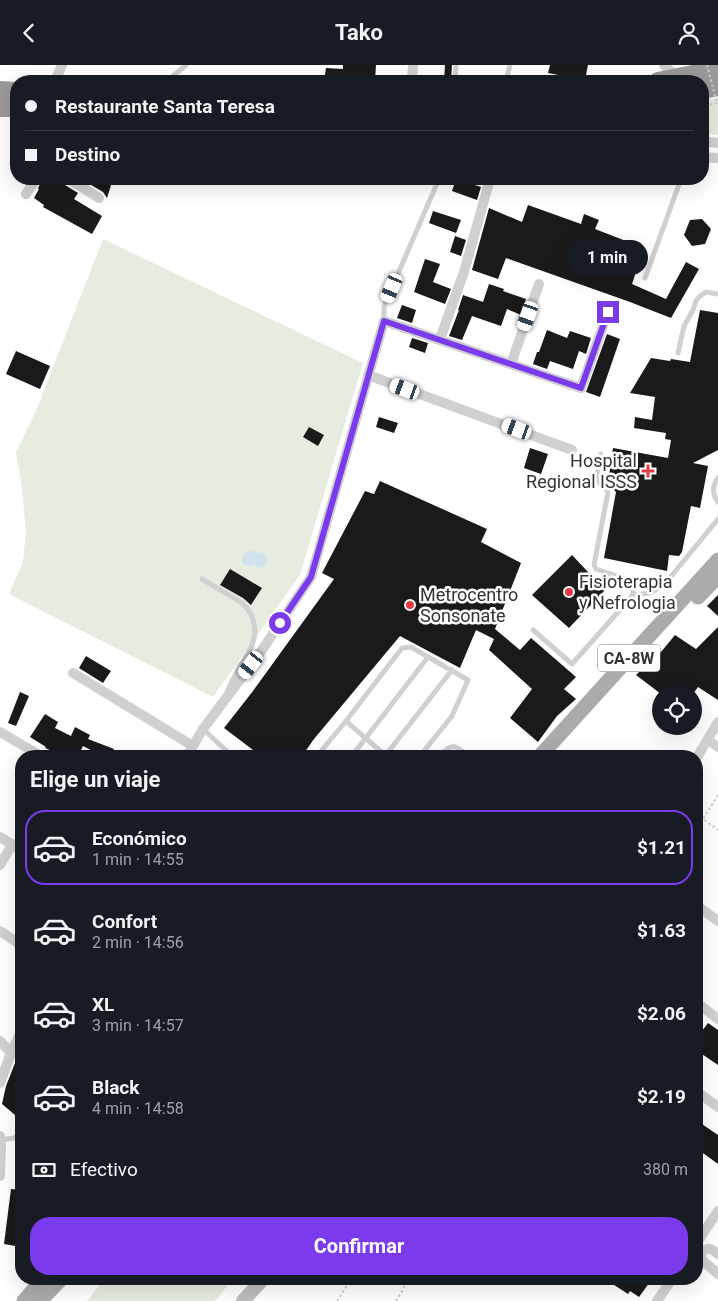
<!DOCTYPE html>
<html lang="es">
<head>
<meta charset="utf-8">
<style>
  :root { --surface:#171b24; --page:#242831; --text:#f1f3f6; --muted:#9ea1a6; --line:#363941; --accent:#7c3aed }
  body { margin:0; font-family:Roboto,sans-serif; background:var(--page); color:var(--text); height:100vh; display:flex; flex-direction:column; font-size:19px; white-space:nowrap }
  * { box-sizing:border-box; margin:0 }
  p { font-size:16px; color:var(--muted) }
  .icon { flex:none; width:28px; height:28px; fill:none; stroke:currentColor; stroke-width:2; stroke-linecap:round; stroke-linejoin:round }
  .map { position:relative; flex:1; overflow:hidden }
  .details { position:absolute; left:15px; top:685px; width:688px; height:535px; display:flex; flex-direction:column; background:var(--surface); border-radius:20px; box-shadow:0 5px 20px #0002 }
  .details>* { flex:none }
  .hud { position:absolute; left:10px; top:10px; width:699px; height:110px; border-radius:20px; box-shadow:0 5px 20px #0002; display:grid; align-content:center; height:110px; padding:0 15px; background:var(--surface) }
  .tools { position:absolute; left:652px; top:620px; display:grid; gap:10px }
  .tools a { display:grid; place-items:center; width:50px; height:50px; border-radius:50%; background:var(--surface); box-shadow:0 5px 20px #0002; font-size:25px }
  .end { position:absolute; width:22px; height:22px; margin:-11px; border:6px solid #7c3aed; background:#fff; box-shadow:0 0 0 2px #fff }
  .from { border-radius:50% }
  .bubble { position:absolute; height:35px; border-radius:18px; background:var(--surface); box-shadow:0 5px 20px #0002; font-size:16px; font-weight:700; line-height:35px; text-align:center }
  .car { position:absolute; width:15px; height:30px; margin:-15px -8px; border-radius:6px; box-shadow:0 0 4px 1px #0007; background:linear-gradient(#fff 24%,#345 0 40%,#fff 0 76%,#345 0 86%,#fff 0) }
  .hud b { display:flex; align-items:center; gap:18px; height:48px; font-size:19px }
  .hud b+b { border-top:1px solid var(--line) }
  .hud i { width:12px; height:12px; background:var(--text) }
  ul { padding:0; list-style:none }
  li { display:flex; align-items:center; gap:15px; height:75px; margin:0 10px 8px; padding:0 5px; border:2px solid transparent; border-radius:20px }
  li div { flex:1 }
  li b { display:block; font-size:19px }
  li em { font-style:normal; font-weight:700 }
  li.active { border-color:var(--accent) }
  li>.icon { width:45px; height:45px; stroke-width:1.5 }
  h2 { padding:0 15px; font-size:22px; line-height:60px }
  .pay { display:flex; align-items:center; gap:12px; height:55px; padding:0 15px; font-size:19px }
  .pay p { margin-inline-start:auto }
  .primary-button { display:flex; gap:10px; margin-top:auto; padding:10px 15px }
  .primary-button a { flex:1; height:58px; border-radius:20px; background:var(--accent); color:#fff; font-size:20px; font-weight:700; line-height:58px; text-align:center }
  header { display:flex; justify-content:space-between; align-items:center; height:65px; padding:0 15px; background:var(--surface); font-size:22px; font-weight:700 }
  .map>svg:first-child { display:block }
</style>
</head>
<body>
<header><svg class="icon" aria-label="back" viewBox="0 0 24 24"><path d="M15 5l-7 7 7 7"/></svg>Tako<svg class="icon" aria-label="person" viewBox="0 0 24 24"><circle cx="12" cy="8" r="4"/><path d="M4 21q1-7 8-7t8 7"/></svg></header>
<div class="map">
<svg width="718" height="1236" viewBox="0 0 718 1236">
  <rect width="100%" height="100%" fill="#fff"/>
  <!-- green -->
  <path fill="#e6ecdf" d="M718,33V70L703,68V36Z
    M103,174L363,298L300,510L213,632L9,529L23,497L26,466L22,424L16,387L36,346Z
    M104,1214H233L215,1236H87Z"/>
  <!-- water -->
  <path fill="#cfe2ee" d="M249,486L263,488L267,493L266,499L262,503L257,502L255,499L250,501H245L243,498L242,494L244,489Z"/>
  <!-- building -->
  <path fill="#1a1a1a" d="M343,0H376L375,16H324L326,3L343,4Z
    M445,0H452L451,16H444Z
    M550,0H588L585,15L548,8Z
    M43,114H58L63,117L65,120L78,128L74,134L102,151L92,169L43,142L44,140L34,133L39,124L38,123Z
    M81,114H113L107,133L103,127Z
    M456,114L481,122L477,135L452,126Z
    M528,140L581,159L584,149L599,155L595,164L644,183L632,219L666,234L686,197L699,204L671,253L630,237L506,193L498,214L472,205L489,143L522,157Z
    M433,146L461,155L456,168L429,158Z
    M702,154L711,164L705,179L692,181L684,170L690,155Z
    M455,171L466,175L461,191L450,187Z
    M425,194L440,199L433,217L451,224L445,239L414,227Z
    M489,219L504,224L503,226L526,234L521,250L507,244L501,261L472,251L462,275L449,271L459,245H458L463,230L483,237Z
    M402,240L416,245L412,258L397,253Z
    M700,245L718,248V385L693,398L708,401L700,443L691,441L682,487L679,491L669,490L667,506L604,493L616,427L608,418L613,383L668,393L671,375L665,374L666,368L634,363L635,352L652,355L655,332L630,328L651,293L670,296L671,294L690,297Z
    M547,265L567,273L570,266L591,273L586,289L579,286L573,304L550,296L547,304L533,299L537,287H539Z
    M607,269L620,274L600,332L586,327Z
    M412,273L428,278L425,288L409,282Z
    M16,286L50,301L40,324L6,309Z
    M379,352L398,358L394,368L376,362Z
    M309,362L324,370L318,381L303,372Z
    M530,383L548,389L541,409L524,403Z
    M380,416L487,464L481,477L521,498L495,564L520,585L531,573L576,612L564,624L576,634L557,651L538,677L510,653L532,624L489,585L494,574L476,565L460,603L400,571L314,674L302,691H261L224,663L253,626L334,514L322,508L365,426L374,429Z
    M572,490L605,525L569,563L532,530Z
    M230,504L262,523L251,540L243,533L220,520Z
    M718,530V551L707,541Z
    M718,562V635L698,622L693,629H661L636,610L655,592L656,593L675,570L696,584Z
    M86,591L111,606L103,618L79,603Z
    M20,627L29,631L16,661L8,658Z
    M45,649L58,657L55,663L71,671L75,662L90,670L88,674L114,684L111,691H102L83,681L78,691H64L45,683L46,682L30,672Z
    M708,958L718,965V1000L696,985V974Z
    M21,983V1055L2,1039L6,1021Z
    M696,1055L718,1070V1099L696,1083Z
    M11,1124L21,1125V1182L4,1179Z
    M605,1214H652L639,1232L630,1226L628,1229Z"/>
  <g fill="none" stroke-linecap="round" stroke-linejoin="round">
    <!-- path -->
    <path stroke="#cdcdcd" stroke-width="2" stroke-dasharray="2.5 2.5" stroke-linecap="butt" d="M707,38V40L717,38
      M718,730L703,754L718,765
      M337,1236L351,1214
      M396,1236L409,1214"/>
    <!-- lane -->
    <path stroke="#d0d0d0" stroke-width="5" d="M173,11L186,0
      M455,16L456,0
      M506,16L510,0
      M645,213L681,114
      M384,256V241L439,114
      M678,288L684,261L693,245L696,236L699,232L706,227L718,229
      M601,389L596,414L608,427L594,500L596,504L623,513L633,520V530
      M718,413C712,421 712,429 718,437
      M202,514C211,519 220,525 229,530C233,533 238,535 242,538C254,548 258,566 252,580C245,596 234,609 228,625
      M533,565L572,599L633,530L650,528L664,520L718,454
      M346,656L386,691
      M203,664L232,691
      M317,691L346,656L402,583L411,582L468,615L452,651L420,691
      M352,691L428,592
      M385,691L452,605
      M440,691C452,677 456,680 468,691
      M1,1075L14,1073L21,1068"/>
    <!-- street -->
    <path stroke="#d0d0d0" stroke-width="10" d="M664,0L678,13
      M55,16L62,0
      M412,16L413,0
      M702,76L718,78
      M702,92L718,93
      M69,114L99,133
      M26,129L36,114
      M440,274L464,207L490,114
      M511,299L539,219
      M368,310L572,385
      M73,608L193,681
      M0,667L41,691
      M708,675L718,682
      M187,691L203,664L260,588L311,512L384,256L581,323L608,247
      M696,694L718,657
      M0,772L21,785
      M0,800L12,780
      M696,840L718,856
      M0,866L21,880
      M696,937L718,954
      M0,976L11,988
      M0,1018L11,988L21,967
      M696,1026L718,1042
      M0,1071L1,1083L0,1111
      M696,1179L718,1146
      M703,1186L701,1190L702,1195L718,1209
      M703,1186C709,1181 713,1185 718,1189
      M657,1236L672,1214"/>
    <!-- secondary -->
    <path stroke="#bdbdbd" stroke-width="14" d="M243,1236L263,1214"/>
    <!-- primary -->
    <path stroke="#ababab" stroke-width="15" d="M698,532L718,511
      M540,691L718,495
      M24,1236L43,1214
      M40,1236L61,1214"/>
    <!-- highway -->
    <path stroke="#9a9a9a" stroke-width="18" d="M658,16L718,4
      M0,25L16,26
      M702,25L718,22
      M0,43H16"/>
    <!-- path-bridge -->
    <path stroke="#cdcdcd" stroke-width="2" stroke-dasharray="2.5 2.5" stroke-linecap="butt" d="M707,0L717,38"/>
  </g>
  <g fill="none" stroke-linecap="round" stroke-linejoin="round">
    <!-- route -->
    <path stroke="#7c3aed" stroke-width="6" d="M280,558L311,512L384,256L581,323L608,247"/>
  </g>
  <!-- markers -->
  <g fill="#e63946" stroke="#fff" stroke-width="2">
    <path d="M645.5 398.5h5v5h5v5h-5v5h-5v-5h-5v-5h5z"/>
    <circle cx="569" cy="527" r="5"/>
    <circle cx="410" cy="540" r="5"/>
  </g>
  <g text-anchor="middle" stroke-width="5" stroke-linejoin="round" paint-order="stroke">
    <!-- shield labels -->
    <rect fill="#fff" stroke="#707070" stroke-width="1" x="598" y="579.5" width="62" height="27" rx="4"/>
    <g font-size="16" font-weight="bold" fill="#333">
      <text x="629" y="599">CA-8W</text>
    </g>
    <!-- poi labels -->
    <g font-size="18" fill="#333" stroke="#fff" text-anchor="start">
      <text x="637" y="402" text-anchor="end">Hospital<tspan x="637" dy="21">Regional ISSS</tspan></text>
      <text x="579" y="523">Fisioterapia<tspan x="579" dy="21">y Nefrologia</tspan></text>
      <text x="420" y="536">Metrocentro<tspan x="420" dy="21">Sonsonate</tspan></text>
    </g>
  </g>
</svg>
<div class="tools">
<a><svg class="icon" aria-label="locate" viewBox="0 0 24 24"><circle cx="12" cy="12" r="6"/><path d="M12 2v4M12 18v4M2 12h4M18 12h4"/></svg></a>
</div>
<i class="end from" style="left:280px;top:558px"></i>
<i class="end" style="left:608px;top:247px"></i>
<div class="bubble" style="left:566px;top:175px;width:82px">1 min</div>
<i class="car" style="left:392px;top:223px;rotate:203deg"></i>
<i class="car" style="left:528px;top:251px;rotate:199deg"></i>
<i class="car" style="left:405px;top:324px;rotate:290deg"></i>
<i class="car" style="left:517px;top:364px;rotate:290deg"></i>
<i class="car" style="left:251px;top:600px;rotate:217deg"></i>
<div class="hud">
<b><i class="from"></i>Restaurante Santa Teresa</b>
<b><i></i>Destino</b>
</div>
<section class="details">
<h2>Elige un viaje</h2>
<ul>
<li class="active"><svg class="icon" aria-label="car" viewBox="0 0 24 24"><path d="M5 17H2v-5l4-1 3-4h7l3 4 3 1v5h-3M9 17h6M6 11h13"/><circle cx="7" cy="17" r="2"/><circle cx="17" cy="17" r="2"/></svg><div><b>Económico</b><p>1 min · 14:55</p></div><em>$1.21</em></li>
<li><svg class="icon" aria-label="car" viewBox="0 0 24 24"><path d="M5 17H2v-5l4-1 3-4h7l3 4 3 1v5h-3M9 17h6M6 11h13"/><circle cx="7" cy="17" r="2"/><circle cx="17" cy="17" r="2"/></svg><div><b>Confort</b><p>2 min · 14:56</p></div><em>$1.63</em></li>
<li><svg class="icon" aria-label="car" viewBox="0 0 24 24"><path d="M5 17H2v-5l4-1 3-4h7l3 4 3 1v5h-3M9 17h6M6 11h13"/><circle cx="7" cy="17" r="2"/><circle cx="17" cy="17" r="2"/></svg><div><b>XL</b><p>3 min · 14:57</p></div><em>$2.06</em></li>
<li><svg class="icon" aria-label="car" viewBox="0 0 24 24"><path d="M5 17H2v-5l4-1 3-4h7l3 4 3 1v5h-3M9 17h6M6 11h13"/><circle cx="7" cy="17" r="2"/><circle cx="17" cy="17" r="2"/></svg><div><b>Black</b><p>4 min · 14:58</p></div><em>$2.19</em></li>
</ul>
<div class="pay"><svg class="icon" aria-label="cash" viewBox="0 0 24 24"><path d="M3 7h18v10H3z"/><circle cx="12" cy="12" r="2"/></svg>Efectivo<p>380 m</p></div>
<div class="primary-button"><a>Confirmar</a></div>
</section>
</div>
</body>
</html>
